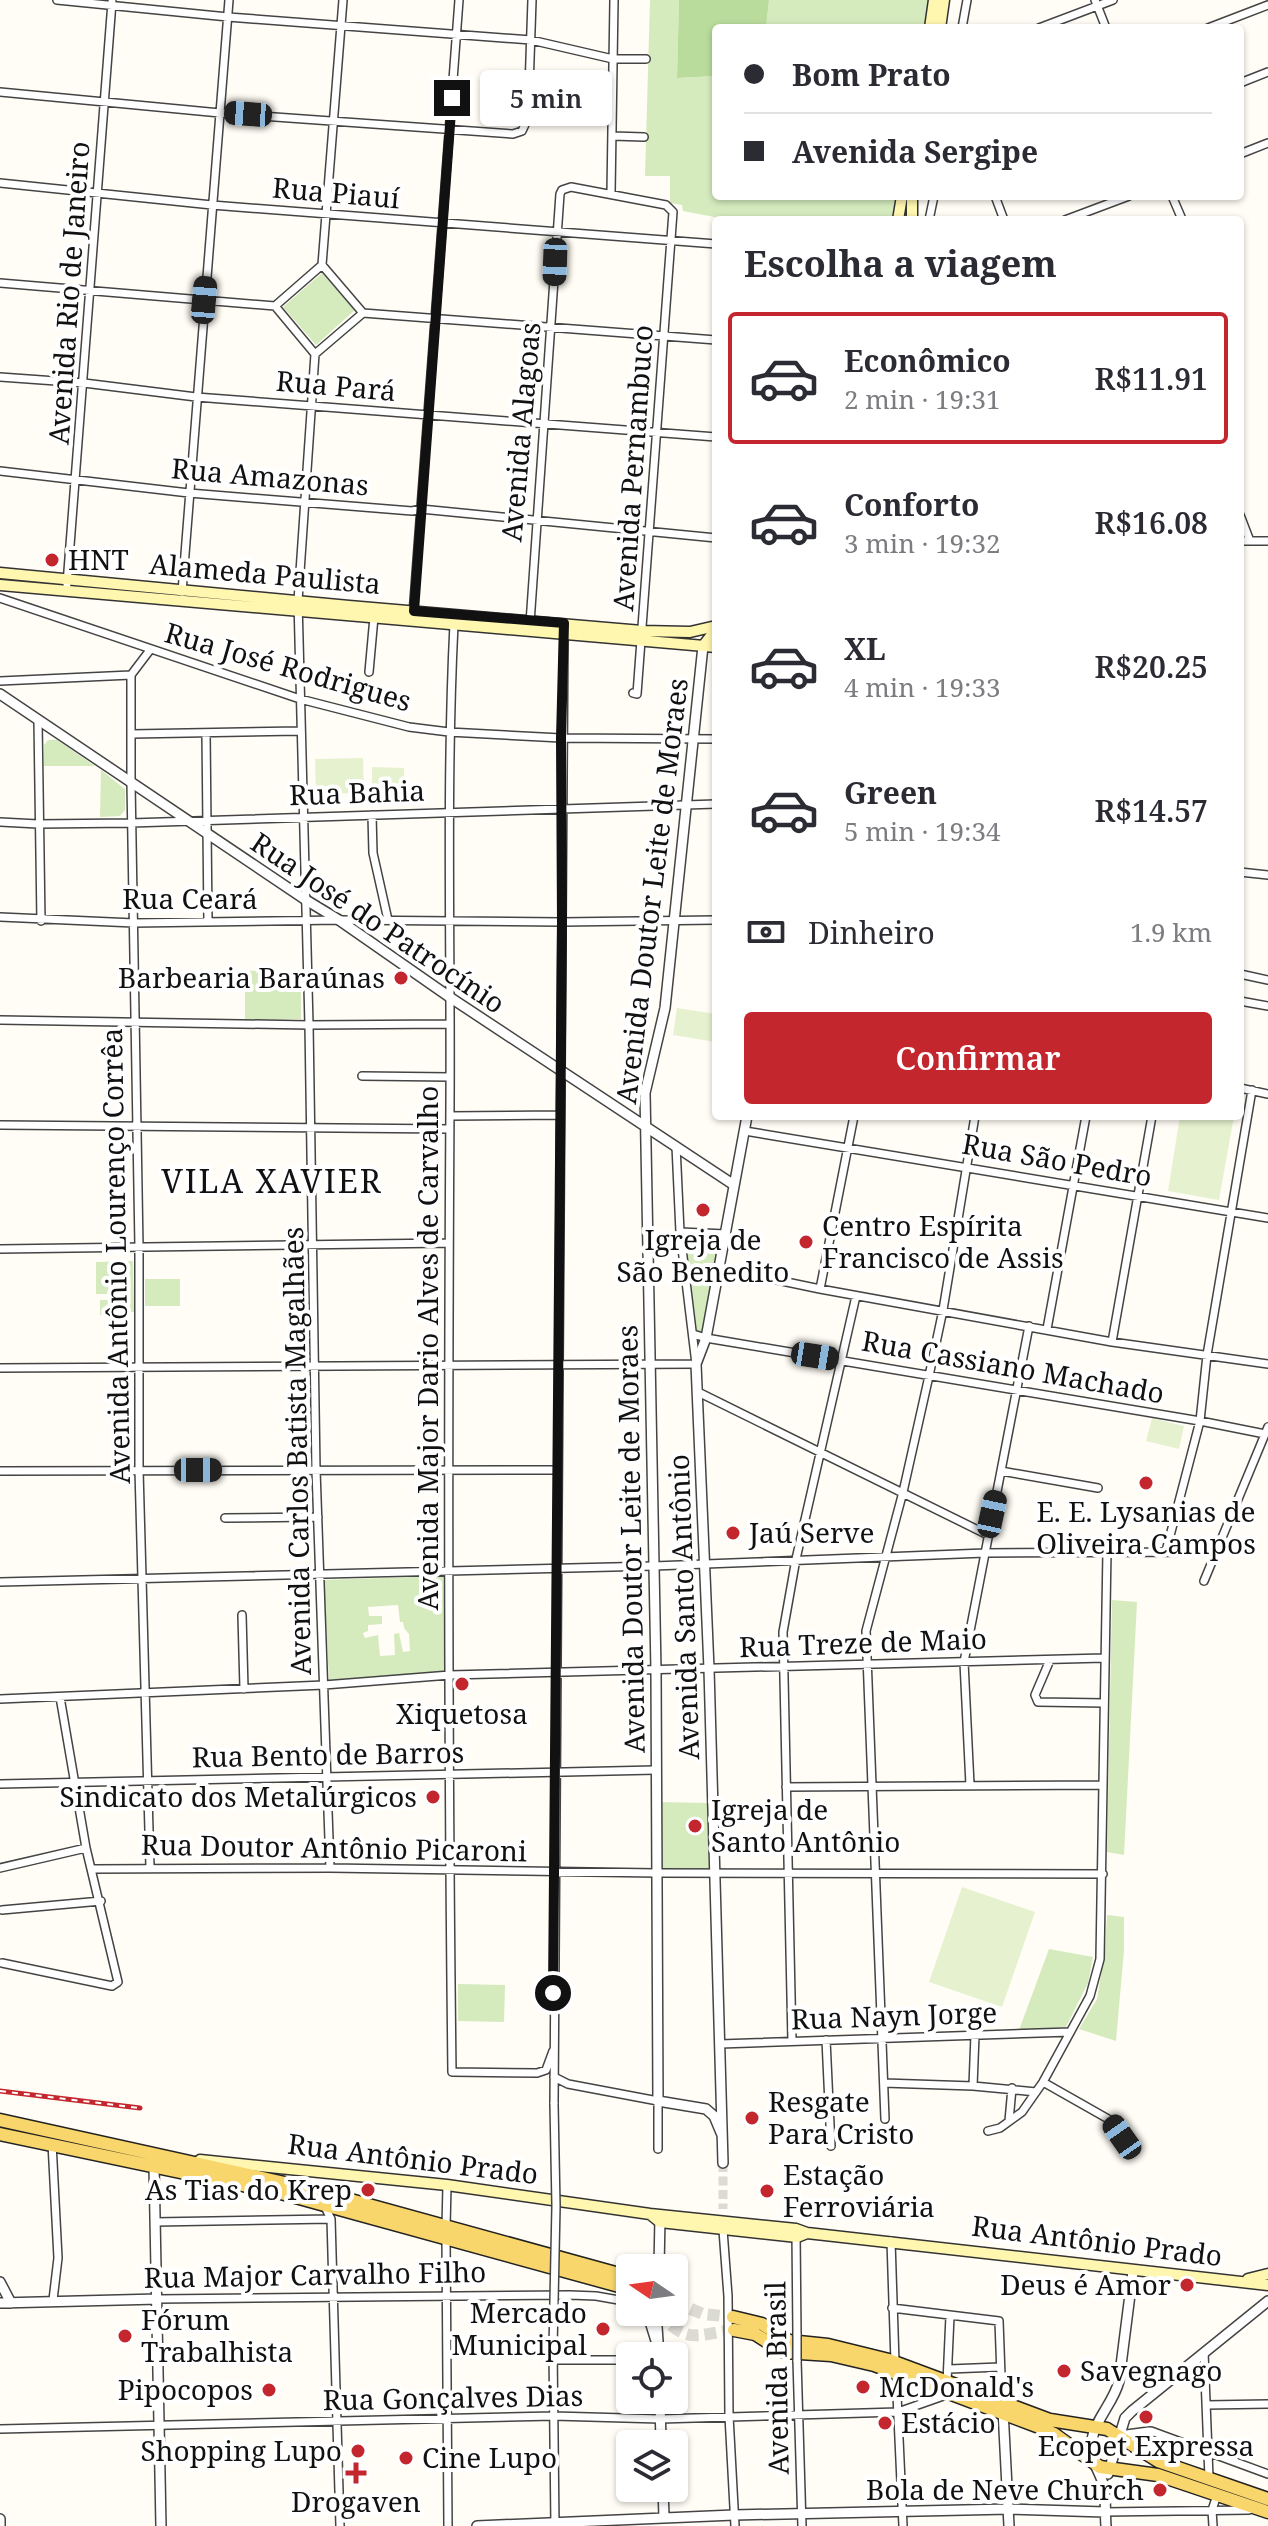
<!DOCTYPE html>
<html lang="pt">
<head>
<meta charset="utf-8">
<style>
  :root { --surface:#fff; --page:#f7f7f7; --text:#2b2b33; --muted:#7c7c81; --line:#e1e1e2; --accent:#c4262e }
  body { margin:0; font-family:"Noto Serif",serif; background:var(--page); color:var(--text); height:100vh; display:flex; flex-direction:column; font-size:30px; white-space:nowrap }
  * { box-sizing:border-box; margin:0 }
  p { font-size:26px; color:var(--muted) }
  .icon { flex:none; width:44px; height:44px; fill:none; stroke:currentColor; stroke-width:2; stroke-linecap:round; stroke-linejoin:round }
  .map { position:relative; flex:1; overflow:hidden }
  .drawer { position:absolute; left:712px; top:216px; width:532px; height:904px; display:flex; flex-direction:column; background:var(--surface); border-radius:8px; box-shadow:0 2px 6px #0004 }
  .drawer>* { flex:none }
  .guide { position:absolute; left:712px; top:24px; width:532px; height:176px; border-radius:8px; box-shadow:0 2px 6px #0004; display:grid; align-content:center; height:176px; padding:0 32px; background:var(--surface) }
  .needle { width:52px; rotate:283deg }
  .fabs { position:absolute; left:616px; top:2254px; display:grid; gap:16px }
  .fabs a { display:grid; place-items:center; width:72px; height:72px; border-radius:8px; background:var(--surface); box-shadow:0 2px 6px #0004; font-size:40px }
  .end { position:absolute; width:36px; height:36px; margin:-18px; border:10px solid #111; background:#fff; box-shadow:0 0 0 4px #fff }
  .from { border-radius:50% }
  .bubble { position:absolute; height:56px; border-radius:8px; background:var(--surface); box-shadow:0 2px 6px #0004; font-size:26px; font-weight:600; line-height:56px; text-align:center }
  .car { position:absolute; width:24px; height:48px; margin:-24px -12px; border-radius:10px; box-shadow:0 0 6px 2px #0007; background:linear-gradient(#222 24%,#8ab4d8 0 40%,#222 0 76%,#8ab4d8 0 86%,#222 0) }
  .guide b { display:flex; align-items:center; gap:28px; height:76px; font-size:30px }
  .guide b+b { border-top:2px solid var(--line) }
  .guide i { width:20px; height:20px; background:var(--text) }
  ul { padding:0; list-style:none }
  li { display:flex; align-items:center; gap:24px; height:132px; margin:0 16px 12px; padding:0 16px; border:4px solid transparent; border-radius:8px }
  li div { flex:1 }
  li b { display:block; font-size:30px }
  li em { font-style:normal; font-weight:600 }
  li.current { border-color:var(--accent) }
  li>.icon { width:72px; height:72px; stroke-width:1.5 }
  h2 { padding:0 32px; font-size:36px; line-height:96px }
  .pay { display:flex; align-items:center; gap:20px; height:88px; padding:0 32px; font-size:30px }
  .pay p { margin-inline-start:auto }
  .primary-button { display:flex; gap:16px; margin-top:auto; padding:16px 32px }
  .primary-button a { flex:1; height:92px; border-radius:8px; background:var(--accent); color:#fff; font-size:32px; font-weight:600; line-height:92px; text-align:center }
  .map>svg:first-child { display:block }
</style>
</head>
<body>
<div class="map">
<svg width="1268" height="2526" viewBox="0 0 1268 2526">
  <rect width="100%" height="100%" fill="#fffdf5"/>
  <!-- green -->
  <path fill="#d5ebbd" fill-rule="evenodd" d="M650,0H679L677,78L716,76V196H899L895,220H730L683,211L682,205L670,203V176H645Z
    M769,0H930L925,28H766Z
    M322,273L355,310L316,345L283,307Z
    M48,740H57L95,766H44V745Z
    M101,770L125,789V810L120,816L100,817Z
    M301,970V1019L245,1020V971Z
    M686,1238L713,1241L718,1247L701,1334L694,1331Z
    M133,1261L134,1312L100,1315V1300H116V1294H96V1262Z
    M145,1279H180V1306H145Z
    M444,1576L445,1671L329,1680L324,1580ZM398,1605L400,1622H403L404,1628L409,1634L410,1651L403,1652L399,1633L394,1634L395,1655L380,1656L378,1635L365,1638L363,1633L368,1631V1625L382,1624V1616H369L368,1607Z
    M1112,1600L1137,1602L1124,1855L1107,1852Z
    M660,1802L707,1803L709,1869H660Z
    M1107,1915L1124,1917V1950L1116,2041L1079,2029L1097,1999L1105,1950Z
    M1049,1949L1093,1957L1088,1983L1066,2027L1019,2030Z
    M458,1984L505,1985L504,2022L458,2021Z"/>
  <!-- forest -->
  <path fill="#b9dc9c" d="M679,0H769L766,28H716V76L677,78Z"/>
  <!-- pitch -->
  <path fill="#e6f2cf" d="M363,758L364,793L316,794L315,759Z
    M372,767L404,768V789L372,790Z
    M677,1008L716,1014V1042L673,1035Z
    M1180,1116H1234L1219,1200L1168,1191Z
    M1152,1418L1184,1426L1179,1449L1146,1441Z
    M962,1887L1035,1912L1002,2007L929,1982Z"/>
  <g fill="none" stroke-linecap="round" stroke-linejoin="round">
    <!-- tertiary-tunnel -->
    <path stroke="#dbdad3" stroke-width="9" stroke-dasharray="9 4.5" stroke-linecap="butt" d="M723,2163V2209"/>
    <!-- primary-tunnel -->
    <path stroke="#dbdad3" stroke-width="12" stroke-dasharray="12 6" stroke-linecap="butt" d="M674,2302L703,2314L733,2317
      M659,2312C687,2346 696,2334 734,2330"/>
    <defs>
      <path id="minor" d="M57,0L228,17L531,40L613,59H646
        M1095,0L1106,28
        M962,28L967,0
        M1039,28L1113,0
        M1208,28L1268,5
        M1240,83L1268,72
        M0,92L220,113L513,134L522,131L528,118L532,0
        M612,136L644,137
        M1240,154L1268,143
        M0,183L212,205L716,244
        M611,193L614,0
        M995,196L1004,220
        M1172,196L1181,217
        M929,220L934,196
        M1065,220L1129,196
        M0,283L275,306
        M275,306L315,354L298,601L309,1025L316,1470L330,1868
        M275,306L322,265L343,0
        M363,313L716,340
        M315,354L363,313L322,265
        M0,377L84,383L196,397L716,437
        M0,471L189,493L412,511L421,509L716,538
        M1240,515L1250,541
        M1240,541H1268
        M67,584L112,2
        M182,592L229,0
        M0,598L300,699L409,727L449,732L561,738L716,739
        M413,614L459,0
        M530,623L560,194L562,190L571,187L666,205L673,212L637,694L633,693
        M454,624C446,784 451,944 450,1104C448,1427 448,1749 452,2072L537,2073L546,2070L553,2051
        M150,650L131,675V783L139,1247V1470L150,1867
        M369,672L374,617
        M0,681L131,675
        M38,721L41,921
        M206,733L208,922
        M132,734L299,731
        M372,815L373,853L388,920
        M0,822L38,824L131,823L716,804
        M1240,872L1268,875
        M0,917L134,923L339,920L562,922L716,920
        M1240,974L1268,980
        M1240,1001L1268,1006
        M0,1020L309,1025L450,1024
        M362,1076L450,1077
        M1240,1088L1268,1094
        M450,1116L560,1115
        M0,1125L450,1129
        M745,1131L1268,1218
        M680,1232L726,1234
        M0,1249L448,1243
        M719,1268L820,1289L1112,1342L1268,1364
        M820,1289L854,1116
        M1047,1329L1086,1116
        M693,1334L706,1338L1200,1421L1265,1434
        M1112,1342L1152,1116
        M0,1368L696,1364L680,1232L676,1146
        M698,1392L988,1535
        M0,1471L556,1470
        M1001,1471L1098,1488
        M225,1518L318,1517
        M1166,1551L1200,1421L1207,1355L1252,1090
        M1204,1581L1268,1427
        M0,1582L654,1566L985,1553L1216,1552
        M242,1615L244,1689
        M1050,1660L1035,1695L1038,1702L1104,1703
        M0,1699L324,1685L450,1675L1104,1658
        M0,1784L656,1770
        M970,1785L964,1662L1029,1326
        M786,1787L1103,1785
        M0,1868L86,1848
        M93,1869L330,1868L656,1873L1103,1874
        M2,1910L101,1901
        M2,1963L112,1986L118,1982L86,1848L60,1697
        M826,2040L831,2146
        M792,2041L783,1632L796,1559L856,1296
        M720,2044L1070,2032
        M554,2077L568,2084L658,2101V2149
        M1043,2082L1110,2120L1128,2148
        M884,2083L973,2086L1036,2092
        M973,2086L975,2035
        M554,2104L564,629
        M885,2119L866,1631L903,1492L929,1376L943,1310L975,1116
        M1009,2121L1012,2088
        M988,2131L1000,2128L1022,2112L1043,2082L1090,1996L1100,1959L1107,1551
        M52,2143L58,2258L53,2300
        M324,2205L331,2219L340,2526
        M155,2222L331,2219
        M446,2227L447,2185
        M723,2230L728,2296L729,2416L735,2526
        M796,2233L797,2335
        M446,2238L448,2526
        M891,2241L895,2362
        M158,2299L570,2295L596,2296L630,2302
        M892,2308L999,2321L1002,2403
        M642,2312L650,2325L655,2341
        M553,2349L555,2526
        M1204,2352L1209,2478
        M553,2360H630
        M797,2360L802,2526
        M949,2369L1000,2367
        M896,2373L903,2526
        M947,2382L950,2316
        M1207,2405L1268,2404
        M0,2429L554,2416L660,2419L898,2412L949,2394
        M1119,2435L1149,2431
        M1131,2444L1151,2431L1268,2474
        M1105,2512L1249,2510
        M1213,2526L1212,2510L1217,2495"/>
      <path id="tertiary" d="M703,646L665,1008L645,1093L656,1671L658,2101L706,2109L714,2116L722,2135
        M0,694L306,900L339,920L451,998L734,1185
        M723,2163L709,1669L696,1364L706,1338L747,1116
        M154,2166L161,2526
        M659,2268L660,2217
        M0,2282L11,2303
        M0,2303L158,2299
        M656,2312L659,2356
        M660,2400L661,2444
        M1003,2410L1009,2526
        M1108,2474L1125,2418L1132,2411L1268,2301
        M663,2488L664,2517
        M0,2519V2526
        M477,2526L734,2515L1009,2509L1105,2512
        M1106,2526C1105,2513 1106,2500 1104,2487C1100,2469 1087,2459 1092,2439C1096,2418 1114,2402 1119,2381L1133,2271"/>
      <path id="secondary" d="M930,28L934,0
        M940,28L944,0
        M898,220L902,196
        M912,220V196
        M0,573L349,606L642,631L690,632L716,626
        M0,585L716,647
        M703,646L710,637L716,635
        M200,2160L447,2185L650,2214L796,2229L807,2233L1268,2285
        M650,2214L660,2222L797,2237L807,2233
        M1248,2279L1268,2274"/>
      <path id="primary" d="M0,2120L307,2188L630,2277
        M0,2134L281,2193L630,2289
        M733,2317L762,2324L789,2341L828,2345L889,2360L1050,2420L1107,2429L1158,2461L1268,2499
        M734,2330L755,2334L784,2352L831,2355L874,2365L1039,2427L1054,2434L1100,2467L1158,2475L1268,2512"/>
    </defs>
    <!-- minor casing -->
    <use href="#minor" stroke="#444" stroke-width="10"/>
    <!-- tertiary casing -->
    <use href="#tertiary" stroke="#444" stroke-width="12"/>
    <!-- secondary casing -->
    <use href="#secondary" stroke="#333" stroke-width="13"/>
    <!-- primary casing -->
    <use href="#primary" stroke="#222" stroke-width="15"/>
    <!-- minor -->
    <use href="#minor" stroke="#fff" stroke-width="7"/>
    <!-- tertiary -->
    <use href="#tertiary" stroke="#fff" stroke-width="9"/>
    <!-- secondary -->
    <use href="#secondary" stroke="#fff6b0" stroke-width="10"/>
    <!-- primary -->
    <use href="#primary" stroke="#f9d66b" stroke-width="12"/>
    <defs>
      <path id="rail" d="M0,2091L140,2108"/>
    </defs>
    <!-- rail casing -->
    <use href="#rail" stroke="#c4262e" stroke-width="5"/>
    <!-- rail -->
    <use href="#rail" stroke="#fff" stroke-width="2" stroke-dasharray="6" stroke-linecap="butt"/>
    <defs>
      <path id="minor-bridge" d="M553,2349L556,2206L554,2104
        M797,2360V2335"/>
    </defs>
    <!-- minor-bridge casing -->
    <use href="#minor-bridge" stroke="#444" stroke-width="10" stroke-linecap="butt"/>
    <!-- minor-bridge -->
    <use href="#minor-bridge" stroke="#fff" stroke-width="7"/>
  </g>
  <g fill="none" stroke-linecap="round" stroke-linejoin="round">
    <!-- route -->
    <path stroke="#111" stroke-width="10" d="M452,98L414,611L564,623L561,738L562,922L553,1993"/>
  </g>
  <!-- markers -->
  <g fill="#c4262e" stroke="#fff" stroke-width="3">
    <circle cx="52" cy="560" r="8"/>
    <circle cx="401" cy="978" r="8"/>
    <circle cx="703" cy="1210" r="8"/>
    <circle cx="806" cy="1242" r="8"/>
    <circle cx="1146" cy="1483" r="8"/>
    <circle cx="733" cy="1533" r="8"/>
    <circle cx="462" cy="1684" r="8"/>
    <circle cx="433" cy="1797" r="8"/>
    <circle cx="695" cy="1826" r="8"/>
    <circle cx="752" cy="2118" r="8"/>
    <circle cx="368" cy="2190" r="8"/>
    <circle cx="767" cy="2191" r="8"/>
    <circle cx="1187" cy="2285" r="8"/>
    <circle cx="603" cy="2329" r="8"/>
    <circle cx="125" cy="2336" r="8"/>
    <circle cx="1064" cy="2371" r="8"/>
    <circle cx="863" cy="2387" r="8"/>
    <circle cx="269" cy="2390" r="8"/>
    <circle cx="1146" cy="2417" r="8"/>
    <circle cx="885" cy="2423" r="8"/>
    <circle cx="358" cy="2451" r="8"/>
    <circle cx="406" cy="2458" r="8"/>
    <path d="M352 2461h8v8h8v8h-8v8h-8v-8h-8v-8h8z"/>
    <circle cx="1160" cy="2490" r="8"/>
  </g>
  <g text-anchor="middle" stroke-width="8" stroke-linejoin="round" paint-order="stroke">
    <!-- street labels -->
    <g font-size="28" fill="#111" stroke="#fff">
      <text transform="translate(336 193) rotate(5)" y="10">Rua Piauí</text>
      <text transform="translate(69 293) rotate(-86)" y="10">Avenida Rio de Janeiro</text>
      <text transform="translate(336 386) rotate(5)" y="10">Rua Pará</text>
      <text transform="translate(521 432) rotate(-85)" y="10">Avenida Alagoas</text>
      <text transform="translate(633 468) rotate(-86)" y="10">Avenida Pernambuco</text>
      <text transform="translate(270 477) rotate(5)" y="10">Rua Amazonas</text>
      <text transform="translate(265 574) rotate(5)" y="10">Alameda Paulista</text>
      <text transform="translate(288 667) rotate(16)" y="10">Rua José Rodrigues</text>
      <text transform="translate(357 793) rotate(-2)" y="10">Rua Bahia</text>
      <text transform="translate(652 891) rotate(-83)" y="10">Avenida Doutor Leite de Moraes</text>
      <text x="190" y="909">Rua Ceará</text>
      <text transform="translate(378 923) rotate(34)" y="10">Rua José do Patrocínio</text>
      <text transform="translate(1057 1160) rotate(10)" y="10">Rua São Pedro</text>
      <text transform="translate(116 1256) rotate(-91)" y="10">Avenida Antônio Lourenço Corrêa</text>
      <text transform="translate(428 1348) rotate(-90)" y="10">Avenida Major Dario Alves de Carvalho</text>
      <text transform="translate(1013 1367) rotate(10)" y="10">Rua Cassiano Machado</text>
      <text transform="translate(297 1451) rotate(-91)" y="10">Avenida Carlos Batista Magalhães</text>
      <text transform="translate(631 1539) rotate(-91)" y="10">Avenida Doutor Leite de Moraes</text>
      <text transform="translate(684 1607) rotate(-92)" y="10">Avenida Santo Antônio</text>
      <text transform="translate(863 1643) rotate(-2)" y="10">Rua Treze de Maio</text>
      <text transform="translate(328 1755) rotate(-1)" y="10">Rua Bento de Barros</text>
      <text transform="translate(334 1848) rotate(1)" y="10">Rua Doutor Antônio Picaroni</text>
      <text transform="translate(894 2016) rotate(-2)" y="10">Rua Nayn Jorge</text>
      <text transform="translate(413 2159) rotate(7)" y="10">Rua Antônio Prado</text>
      <text transform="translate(1097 2241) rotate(7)" y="10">Rua Antônio Prado</text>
      <text transform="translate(315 2275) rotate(-1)" y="10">Rua Major Carvalho Filho</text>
      <text transform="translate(777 2378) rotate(-91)" y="10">Avenida Brasil</text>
      <text transform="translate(453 2398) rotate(-1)" y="10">Rua Gonçalves Dias</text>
    </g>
    <!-- poi labels -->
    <g font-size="28" fill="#111" stroke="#fff" text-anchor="start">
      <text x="68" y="570">HNT</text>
      <text x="385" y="988" text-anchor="end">Barbearia Baraúnas</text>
      <text x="822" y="1236">Centro Espírita<tspan x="822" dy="32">Francisco de Assis</tspan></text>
      <text x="703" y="1250" text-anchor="middle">Igreja de<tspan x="703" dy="32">São Benedito</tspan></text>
      <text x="1146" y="1522" text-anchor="middle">E. E. Lysanias de<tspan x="1146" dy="32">Oliveira Campos</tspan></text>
      <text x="749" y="1543">Jaú Serve</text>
      <text x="462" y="1724" text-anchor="middle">Xiquetosa</text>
      <text x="417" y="1807" text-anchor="end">Sindicato dos Metalúrgicos</text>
      <text x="711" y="1820">Igreja de<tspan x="711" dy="32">Santo Antônio</tspan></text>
      <text x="768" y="2112">Resgate<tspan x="768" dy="32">Para Cristo</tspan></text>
      <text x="783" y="2185">Estação<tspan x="783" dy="32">Ferroviária</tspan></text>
      <text x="352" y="2200" text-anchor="end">As Tias do Krep</text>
      <text x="1171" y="2295" text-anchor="end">Deus é Amor</text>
      <text x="587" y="2323" text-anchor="end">Mercado<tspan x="587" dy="32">Municipal</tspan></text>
      <text x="141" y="2330">Fórum<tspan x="141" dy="32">Trabalhista</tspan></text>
      <text x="1080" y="2381">Savegnago</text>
      <text x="879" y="2397">McDonald's</text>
      <text x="253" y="2400" text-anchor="end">Pipocopos</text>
      <text x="901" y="2433">Estácio</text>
      <text x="1146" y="2456" text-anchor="middle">Ecopet Expressa</text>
      <text x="342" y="2461" text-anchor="end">Shopping Lupo</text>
      <text x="422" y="2468">Cine Lupo</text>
      <text x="1144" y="2500" text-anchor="end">Bola de Neve Church</text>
      <text x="356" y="2512" text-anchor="middle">Drogaven</text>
    </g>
    <!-- quarter labels -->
    <g font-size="32" letter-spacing="2" fill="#111" stroke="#fff">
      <text x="272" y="1193">VILA XAVIER</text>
    </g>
  </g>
</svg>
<div class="fabs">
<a><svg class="needle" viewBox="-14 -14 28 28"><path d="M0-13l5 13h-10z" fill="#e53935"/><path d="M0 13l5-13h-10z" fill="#7c7c81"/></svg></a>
<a><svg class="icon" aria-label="locate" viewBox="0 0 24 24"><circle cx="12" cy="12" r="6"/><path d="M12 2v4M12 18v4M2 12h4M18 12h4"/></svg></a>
<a><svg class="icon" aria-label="layers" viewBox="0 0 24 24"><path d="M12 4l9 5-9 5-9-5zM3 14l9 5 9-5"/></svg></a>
</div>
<i class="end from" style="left:553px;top:1993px"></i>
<i class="end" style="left:452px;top:98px"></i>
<div class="bubble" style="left:480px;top:70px;width:132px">5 min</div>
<i class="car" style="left:248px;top:114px;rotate:274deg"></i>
<i class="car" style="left:555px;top:262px;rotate:182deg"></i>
<i class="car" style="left:204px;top:300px;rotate:5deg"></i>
<i class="car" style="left:815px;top:1356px;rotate:99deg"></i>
<i class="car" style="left:198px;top:1470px;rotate:90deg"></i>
<i class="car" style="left:992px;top:1514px;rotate:12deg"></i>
<i class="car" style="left:1122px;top:2137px;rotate:325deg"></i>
<div class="guide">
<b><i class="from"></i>Bom Prato</b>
<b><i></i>Avenida Sergipe</b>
</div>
<section class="drawer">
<h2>Escolha a viagem</h2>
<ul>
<li class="current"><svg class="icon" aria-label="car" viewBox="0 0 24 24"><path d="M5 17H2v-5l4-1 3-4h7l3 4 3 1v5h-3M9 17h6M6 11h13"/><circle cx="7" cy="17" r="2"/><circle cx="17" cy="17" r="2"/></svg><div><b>Econômico</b><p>2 min · 19:31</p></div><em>R$11.91</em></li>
<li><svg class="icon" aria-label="car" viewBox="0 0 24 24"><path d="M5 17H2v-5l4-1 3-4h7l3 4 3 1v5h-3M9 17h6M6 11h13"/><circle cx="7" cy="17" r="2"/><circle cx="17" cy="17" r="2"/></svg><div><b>Conforto</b><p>3 min · 19:32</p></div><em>R$16.08</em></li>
<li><svg class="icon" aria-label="car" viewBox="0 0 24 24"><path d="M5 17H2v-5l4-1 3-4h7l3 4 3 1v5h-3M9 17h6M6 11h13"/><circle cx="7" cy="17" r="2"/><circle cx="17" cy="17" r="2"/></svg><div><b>XL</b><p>4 min · 19:33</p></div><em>R$20.25</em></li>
<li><svg class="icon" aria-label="car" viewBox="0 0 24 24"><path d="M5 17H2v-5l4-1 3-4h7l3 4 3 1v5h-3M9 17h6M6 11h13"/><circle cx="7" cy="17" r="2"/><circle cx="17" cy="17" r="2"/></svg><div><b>Green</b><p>5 min · 19:34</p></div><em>R$14.57</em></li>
</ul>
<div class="pay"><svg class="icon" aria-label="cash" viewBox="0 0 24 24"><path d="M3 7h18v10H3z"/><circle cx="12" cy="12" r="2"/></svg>Dinheiro<p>1.9 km</p></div>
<div class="primary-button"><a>Confirmar</a></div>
</section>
</div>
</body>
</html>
